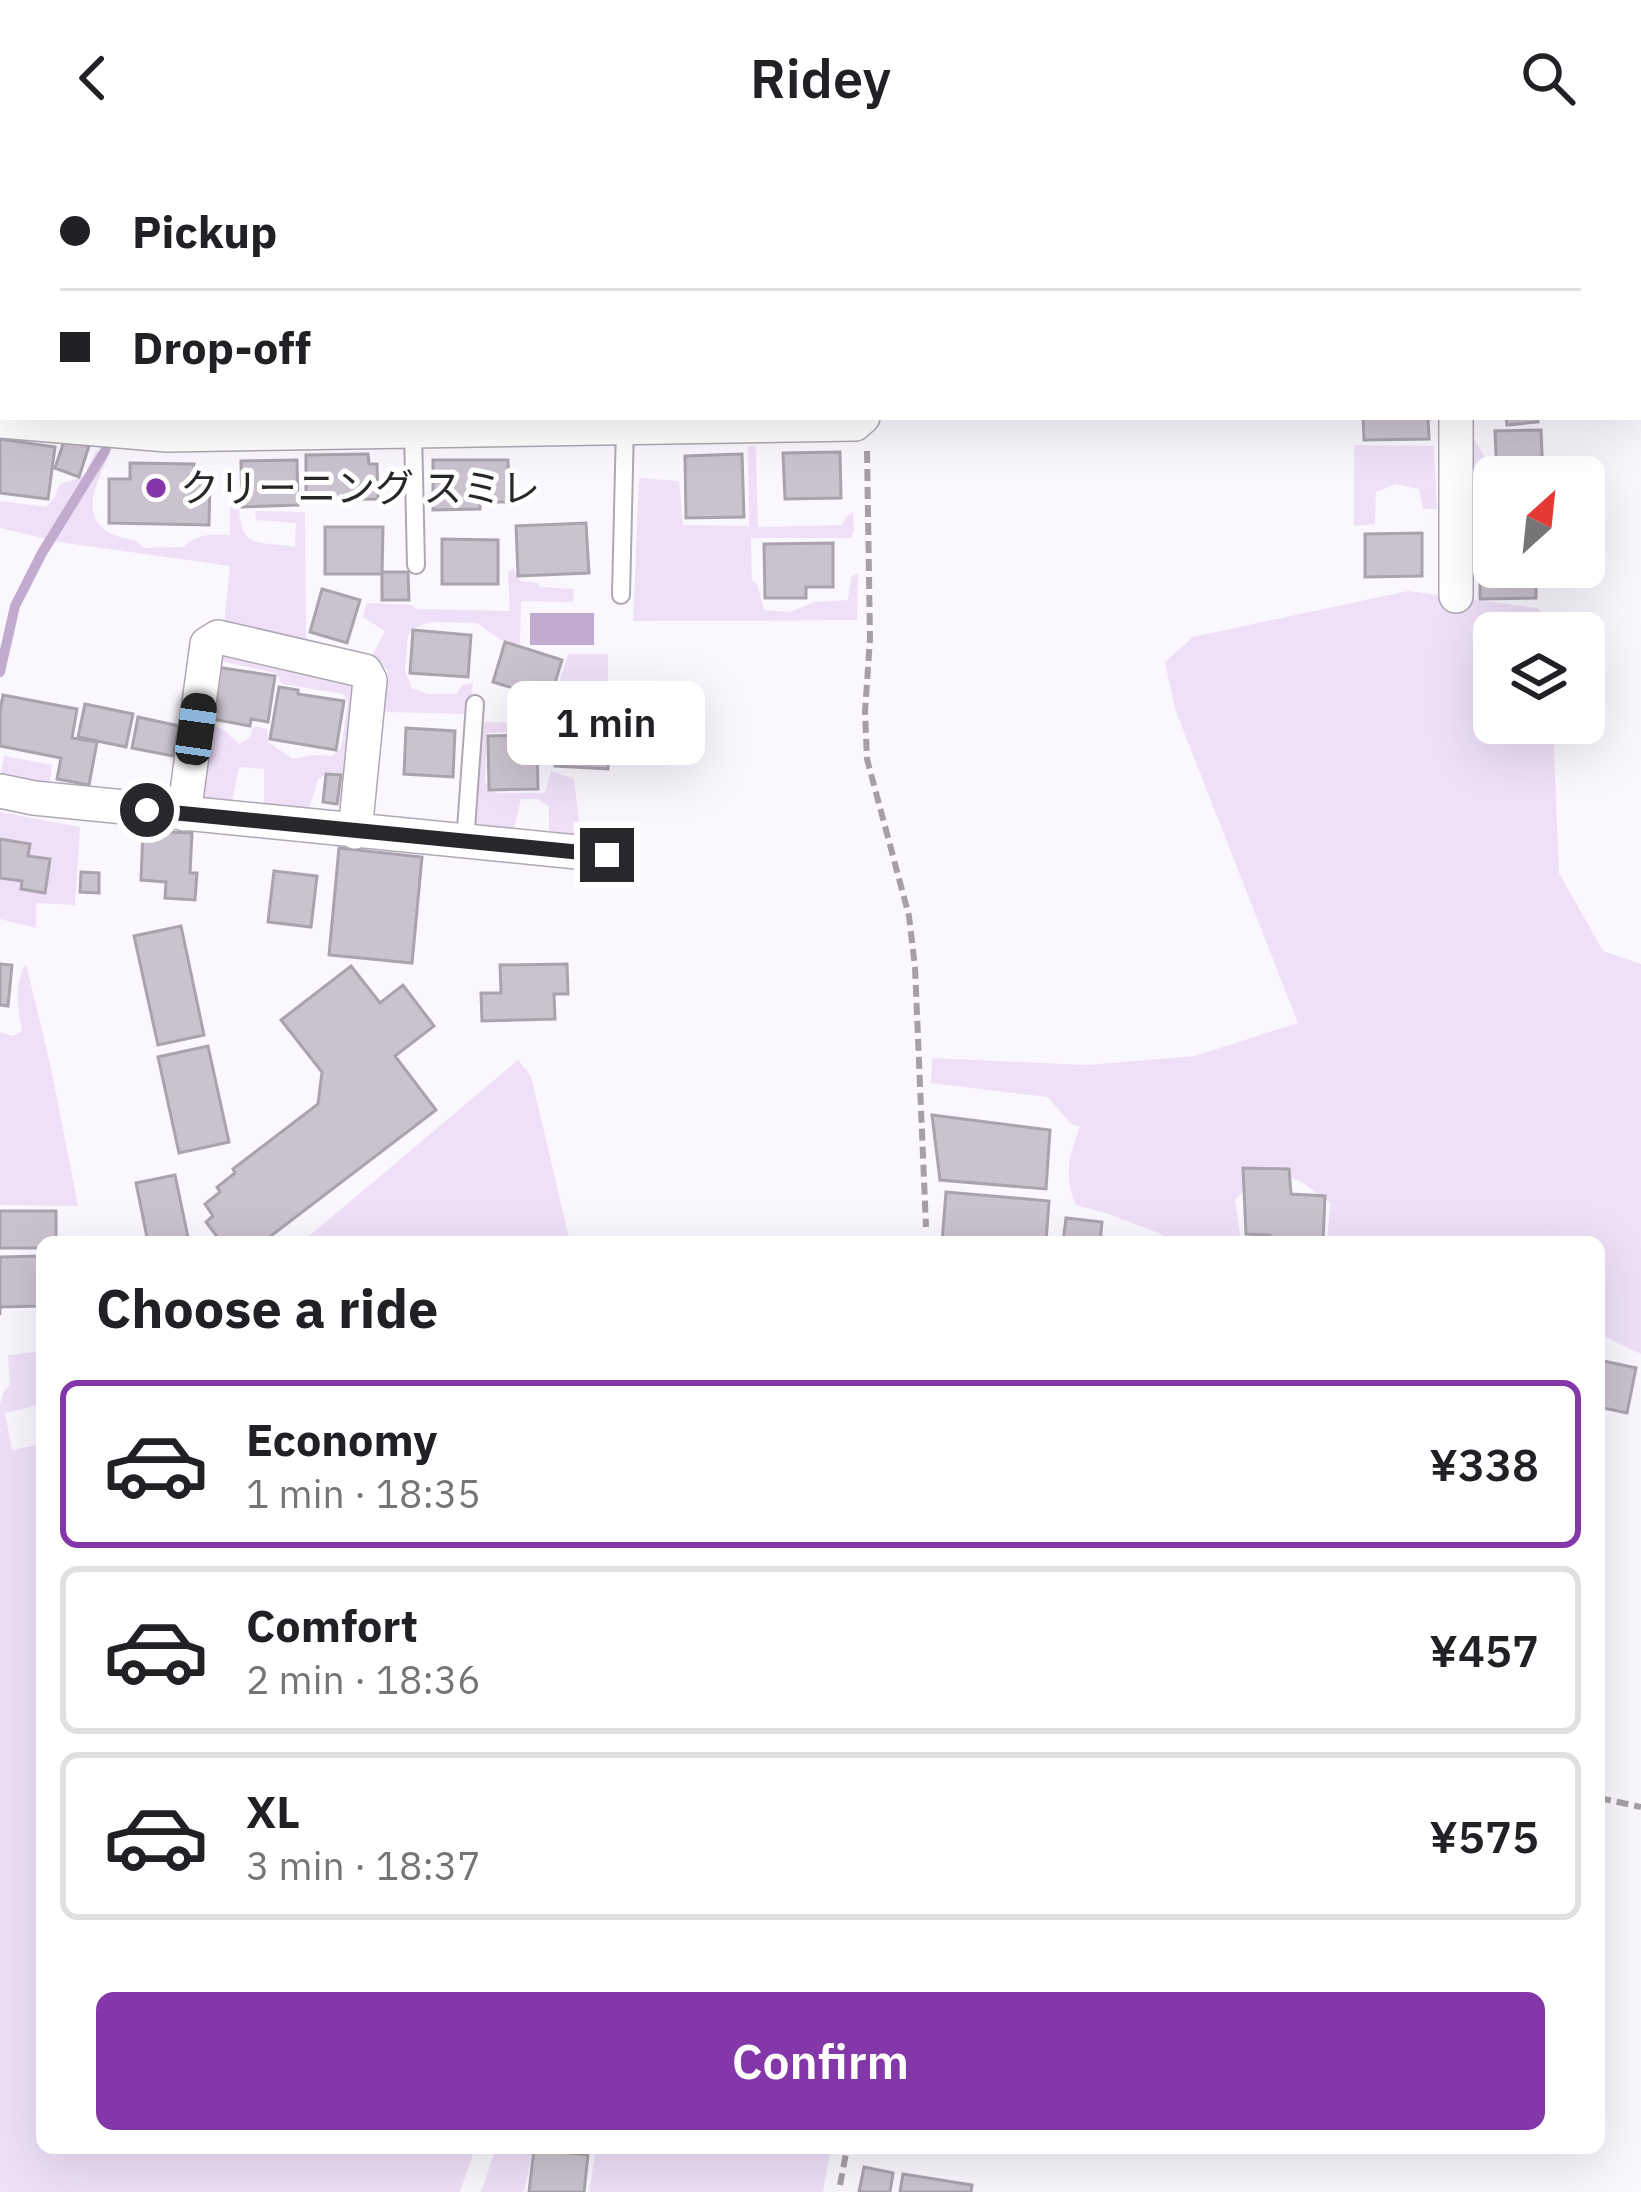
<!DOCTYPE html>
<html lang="en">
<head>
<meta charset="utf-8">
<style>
  :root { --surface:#fff; --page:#f2f2f2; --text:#202124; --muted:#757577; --line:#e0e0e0; --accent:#8337a8 }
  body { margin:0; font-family:"IBM Plex Sans","Noto Sans JP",sans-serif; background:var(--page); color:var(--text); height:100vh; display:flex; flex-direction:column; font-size:45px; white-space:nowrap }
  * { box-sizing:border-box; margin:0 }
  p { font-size:39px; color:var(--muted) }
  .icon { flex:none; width:66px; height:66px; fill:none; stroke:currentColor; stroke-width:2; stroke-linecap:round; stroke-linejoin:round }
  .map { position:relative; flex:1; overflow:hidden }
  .details { position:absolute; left:36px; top:1080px; width:1569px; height:918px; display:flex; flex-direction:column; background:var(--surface); border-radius:18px; box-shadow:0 12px 48px #0002 }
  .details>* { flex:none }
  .guide { position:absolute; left:0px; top:0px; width:1641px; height:264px; box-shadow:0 12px 48px #0002; display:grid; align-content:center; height:264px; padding:0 60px; background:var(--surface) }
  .needle { width:78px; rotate:27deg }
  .buttons { position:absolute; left:1473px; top:300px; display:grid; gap:24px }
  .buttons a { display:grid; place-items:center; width:132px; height:132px; border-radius:18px; background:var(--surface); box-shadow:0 12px 48px #0002; font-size:60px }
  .end { position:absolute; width:54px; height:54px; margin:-27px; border:15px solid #2a272c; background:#fff; box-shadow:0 0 0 6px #fff }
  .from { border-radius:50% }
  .bubble { position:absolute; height:84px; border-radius:18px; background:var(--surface); box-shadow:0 12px 48px #0002; font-size:39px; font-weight:600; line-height:84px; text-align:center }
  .car { position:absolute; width:36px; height:72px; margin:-36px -18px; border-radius:15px; box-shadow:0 0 9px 3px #0007; background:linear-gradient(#222 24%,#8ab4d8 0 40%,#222 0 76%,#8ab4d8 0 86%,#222 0) }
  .guide b { display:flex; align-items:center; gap:42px; height:114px; font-size:45px }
  .guide b+b { border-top:3px solid var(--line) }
  .guide i { width:30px; height:30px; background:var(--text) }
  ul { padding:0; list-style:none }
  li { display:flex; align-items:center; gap:36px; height:168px; margin:0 24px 18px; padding:0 36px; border:6px solid var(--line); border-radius:18px }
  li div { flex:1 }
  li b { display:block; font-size:45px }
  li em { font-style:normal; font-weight:600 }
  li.on { border-color:var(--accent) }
  li>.icon { width:108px; height:108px; stroke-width:1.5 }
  h2 { padding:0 60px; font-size:54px; line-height:144px }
  .action { display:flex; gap:24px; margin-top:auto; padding:24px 60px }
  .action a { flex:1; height:138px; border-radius:18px; background:var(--accent); color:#fff; font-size:48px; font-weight:600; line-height:138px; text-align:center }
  header { display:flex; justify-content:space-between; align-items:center; height:156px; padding:0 60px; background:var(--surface); font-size:54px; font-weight:600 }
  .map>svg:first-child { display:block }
</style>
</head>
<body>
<header><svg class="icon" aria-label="back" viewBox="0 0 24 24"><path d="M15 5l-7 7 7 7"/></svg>Ridey<svg class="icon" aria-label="search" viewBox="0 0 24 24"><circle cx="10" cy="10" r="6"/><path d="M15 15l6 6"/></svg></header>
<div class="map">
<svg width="1641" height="2036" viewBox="0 0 1641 2036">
  <rect width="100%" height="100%" fill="#fbf7fe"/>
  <!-- green -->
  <path fill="#efe0f8" d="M67,0H271V3H3V189H0V2Z
    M519,0H715V3H519Z
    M867,0H1180V3H868Z
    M1471,279C1493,311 1488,311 1484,348L1494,349V354L1478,355V394L1472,395Z
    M1354,289L1434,290L1437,353H1423L1419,333L1395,328L1376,336L1375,368L1354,370Z
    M748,290H756L758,371L842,369L846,361L853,356L854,374L851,382H751L752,425L757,428L764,454L790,456L815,446L848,444L851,421L858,417L857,464L633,465L639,322L679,325L683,369L749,370Z
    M96,295L108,302C98,325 79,357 108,376C121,384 131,380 145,392L183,391C197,378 211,378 230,379V351L239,352C242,395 258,384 295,391L296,367L256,364L255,355L305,356L306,487L224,469L230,410L59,386L0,372V345L46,351L54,342L60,328L84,320Z
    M513,412L520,425L537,427L540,431L574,433L573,446L521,445L520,488L501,484L477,467L431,466L419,470L408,479L405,515L412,532L428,538H456L462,529L473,527L469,558L384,556L388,514L371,502L385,475L363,461L367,447L412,449L416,453L510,455L508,416Z
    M1408,435L1537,452L1549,463V477H1494V567H1553L1559,717L1603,795L1641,808V1198L1599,1178V1086H1327L1330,1047L1302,1026L1266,1013L1235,1044L1241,1086H1173L1159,1077L1106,1057L1076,1049C1063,1019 1069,1001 1080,971L1071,968L1048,941L931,927L932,902L1086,909L1195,900L1298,867L1175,553L1165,506L1193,481Z
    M225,493L358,522L344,647L337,648L341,619L327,618L318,623L308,657L264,653V613L239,611L232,646L209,645L199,635L203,573L213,569L225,575L239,588L249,582L254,570L267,573L268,586L293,603L313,599L332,600L341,592L348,546L343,538L282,528L276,517L219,505Z
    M568,498H608V552L557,551V532Z
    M483,566L533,567L532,575L487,577L485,626L495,637H545L551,615L574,623L581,679L549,675V651L538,643H521L514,672L476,670Z
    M4,600L52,609L50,625L64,629L0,623Z
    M0,656L80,671L75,749L36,747V772L0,763V722L22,725V733L44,737L49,703L28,700L30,687L0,683Z
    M26,808L51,912L78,1050L0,1049V876L13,880L22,875C18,851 13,829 26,808Z
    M518,904L531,920L570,1086H302Z
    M42,1195V1248L5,1257L12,1294L42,1288V1992H475L460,2036H0V1248L3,1237L10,1229L8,1199Z
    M496,1992H533L524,2036H481Z
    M551,1992H831L823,2036H589L595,1999Z"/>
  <!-- water -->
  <path fill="#c1abce" d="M530,457H594V489H530Z"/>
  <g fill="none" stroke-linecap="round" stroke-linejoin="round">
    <!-- stream -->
    <path stroke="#c1abce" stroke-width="10" d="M201,3L202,0
      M0,516L15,450L42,397L105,295L109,281"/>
  </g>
  <!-- building -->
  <path fill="#cac2ce" stroke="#aaa3ae" stroke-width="3" d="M1638,170H1641V215L1638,216Z
    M1363,261H1428L1429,283L1364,284Z
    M1506,261H1537L1538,266L1507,269Z
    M1541,274L1543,321H1497L1495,275Z
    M65,282L89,290L79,321L55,312Z
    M0,283L55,291L48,343L0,337Z
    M840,296L841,342L785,343L783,297Z
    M368,298L369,308H377L378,343L306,344V299Z
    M742,298L744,361L686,362L685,300Z
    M297,304L298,349L242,351L241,305Z
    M433,304H508L509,346H480V353L433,354Z
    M130,307L194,308V325L210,324L209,369L109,367V323H130Z
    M586,367L589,417L518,420L516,370Z
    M325,371H383L382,418H325Z
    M1422,377V420L1365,421V378Z
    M442,383L498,384V428H442Z
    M833,387V431H806V442H765L764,388Z
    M1480,400H1494V411H1536V442L1480,443Z
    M382,416H408L409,444H382Z
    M322,433L360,444L347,487L310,476Z
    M413,474L471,479L468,521L410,517Z
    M505,486L562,504L550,543L493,526Z
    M216,511L275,520L268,566L251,563L250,570L207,562Z
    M279,531L298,534V538L344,545L336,594L270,583Z
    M3,539L77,553L72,582L97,586L89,629L57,623L61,602L0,590V555Z
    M522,543L539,544L538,563L522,562Z
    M85,548L133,558L126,591L78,581Z
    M138,561L179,570L173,600L132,592Z
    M541,562L610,565L608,613L555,610V595H540Z
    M406,572L455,575L453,621L404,618Z
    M537,579L538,633L489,634L488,580Z
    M326,618L341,619L337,648L323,646Z
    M143,675L192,677L190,717H197L195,744L165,742L166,726L141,724Z
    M0,683L30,688L28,700L50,703L45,737L21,733L22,725L0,722Z
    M339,692L422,701L412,807L329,799Z
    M274,715L317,720L311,771L268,766Z
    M81,716L99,717V737L80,736Z
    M181,770L204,879L158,889L134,780Z
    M0,808L12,809L8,850L0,849Z
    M567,808L568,838H554L555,863L482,865L481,837H501L500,809Z
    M351,810L380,847L403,829L434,870L395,900L436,954L263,1086H221L206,1066L213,1060L205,1048L220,1036L217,1031L235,1017L233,1013L318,948L322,916L281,864Z
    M208,890L229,986L179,997L158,901Z
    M932,959L1050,974L1046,1033L940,1024Z
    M1243,1012L1289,1013L1291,1038L1325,1040L1323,1086H1271L1270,1079L1246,1078Z
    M175,1019L189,1086H148L136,1027Z
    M946,1036L1049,1045L1046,1086H942Z
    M0,1055H56V1086H42V1092H0Z
    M1066,1062L1102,1066L1100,1086H1063Z
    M42,1100V1150L0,1151V1159V1101Z
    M1599,1204L1636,1212L1627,1257L1599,1251Z
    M534,1993L588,1999L584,2036H529Z
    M864,2011L893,2017L890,2036H859Z
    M903,2018L972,2029L971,2036H900Z"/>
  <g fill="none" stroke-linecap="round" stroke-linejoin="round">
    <defs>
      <path id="service" d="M413,275L416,409
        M621,439L625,271
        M465,687L475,548"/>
      <path id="minor" d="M860,0V3
        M1511,3L1528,0
        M1638,153L1641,152
        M1456,261V440
        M0,265L167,279L855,268L863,261
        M0,635L34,642L607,699
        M184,658L207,488L218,481L365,515L370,524L355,676"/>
    </defs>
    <!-- service casing -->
    <use href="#service" stroke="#afa8b3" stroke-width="20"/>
    <!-- minor casing -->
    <use href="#minor" stroke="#afa8b3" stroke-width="36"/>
    <!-- path -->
    <path stroke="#a4a0a6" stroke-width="6" stroke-dasharray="12 6" stroke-linecap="butt" d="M867,295L870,483L865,556L867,603L909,760L915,811L926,1071
      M1599,1642L1641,1651
      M840,2029L847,1992"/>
    <!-- service -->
    <use href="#service" stroke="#fff" stroke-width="16"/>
    <!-- minor -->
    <use href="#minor" stroke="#fff" stroke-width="33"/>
  </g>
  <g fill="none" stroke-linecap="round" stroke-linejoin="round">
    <!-- route -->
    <path stroke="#2a272c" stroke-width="15" d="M147,654L607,699"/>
  </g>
  <!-- markers -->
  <circle fill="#8337a8" stroke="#fff" stroke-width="4.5" cx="156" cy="332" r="12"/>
  <g text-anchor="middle" stroke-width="10" stroke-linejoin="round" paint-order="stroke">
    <!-- poi labels -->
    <g font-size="39" fill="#2a272c" stroke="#fff" text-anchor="start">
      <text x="180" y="346">クリーニング スミレ</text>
    </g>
  </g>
</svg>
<div class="buttons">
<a><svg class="needle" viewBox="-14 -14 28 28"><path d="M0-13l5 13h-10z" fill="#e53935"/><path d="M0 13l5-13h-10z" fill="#757577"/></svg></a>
<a><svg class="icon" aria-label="layers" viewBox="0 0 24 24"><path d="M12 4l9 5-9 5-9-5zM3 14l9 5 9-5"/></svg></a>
</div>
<i class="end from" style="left:147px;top:654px"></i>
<i class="end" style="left:607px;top:699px"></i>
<div class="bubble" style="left:507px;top:525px;width:198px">1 min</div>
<i class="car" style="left:196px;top:573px;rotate:8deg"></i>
<div class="guide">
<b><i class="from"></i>Pickup</b>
<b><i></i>Drop-off</b>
</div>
<section class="details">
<h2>Choose a ride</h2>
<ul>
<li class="on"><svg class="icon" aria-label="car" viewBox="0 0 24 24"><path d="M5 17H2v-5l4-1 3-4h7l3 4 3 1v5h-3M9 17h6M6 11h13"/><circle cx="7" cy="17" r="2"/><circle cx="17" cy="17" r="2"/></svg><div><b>Economy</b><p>1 min · 18:35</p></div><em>¥338</em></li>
<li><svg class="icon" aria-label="car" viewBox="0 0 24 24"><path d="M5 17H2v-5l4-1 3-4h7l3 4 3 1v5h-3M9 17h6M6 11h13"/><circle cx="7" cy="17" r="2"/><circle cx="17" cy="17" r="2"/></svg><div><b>Comfort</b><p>2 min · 18:36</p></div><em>¥457</em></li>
<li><svg class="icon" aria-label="car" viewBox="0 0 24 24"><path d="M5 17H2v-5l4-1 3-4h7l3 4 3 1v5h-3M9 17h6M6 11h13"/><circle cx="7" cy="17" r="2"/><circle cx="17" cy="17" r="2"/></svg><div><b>XL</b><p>3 min · 18:37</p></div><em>¥575</em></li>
</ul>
<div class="action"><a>Confirm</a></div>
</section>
</div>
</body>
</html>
